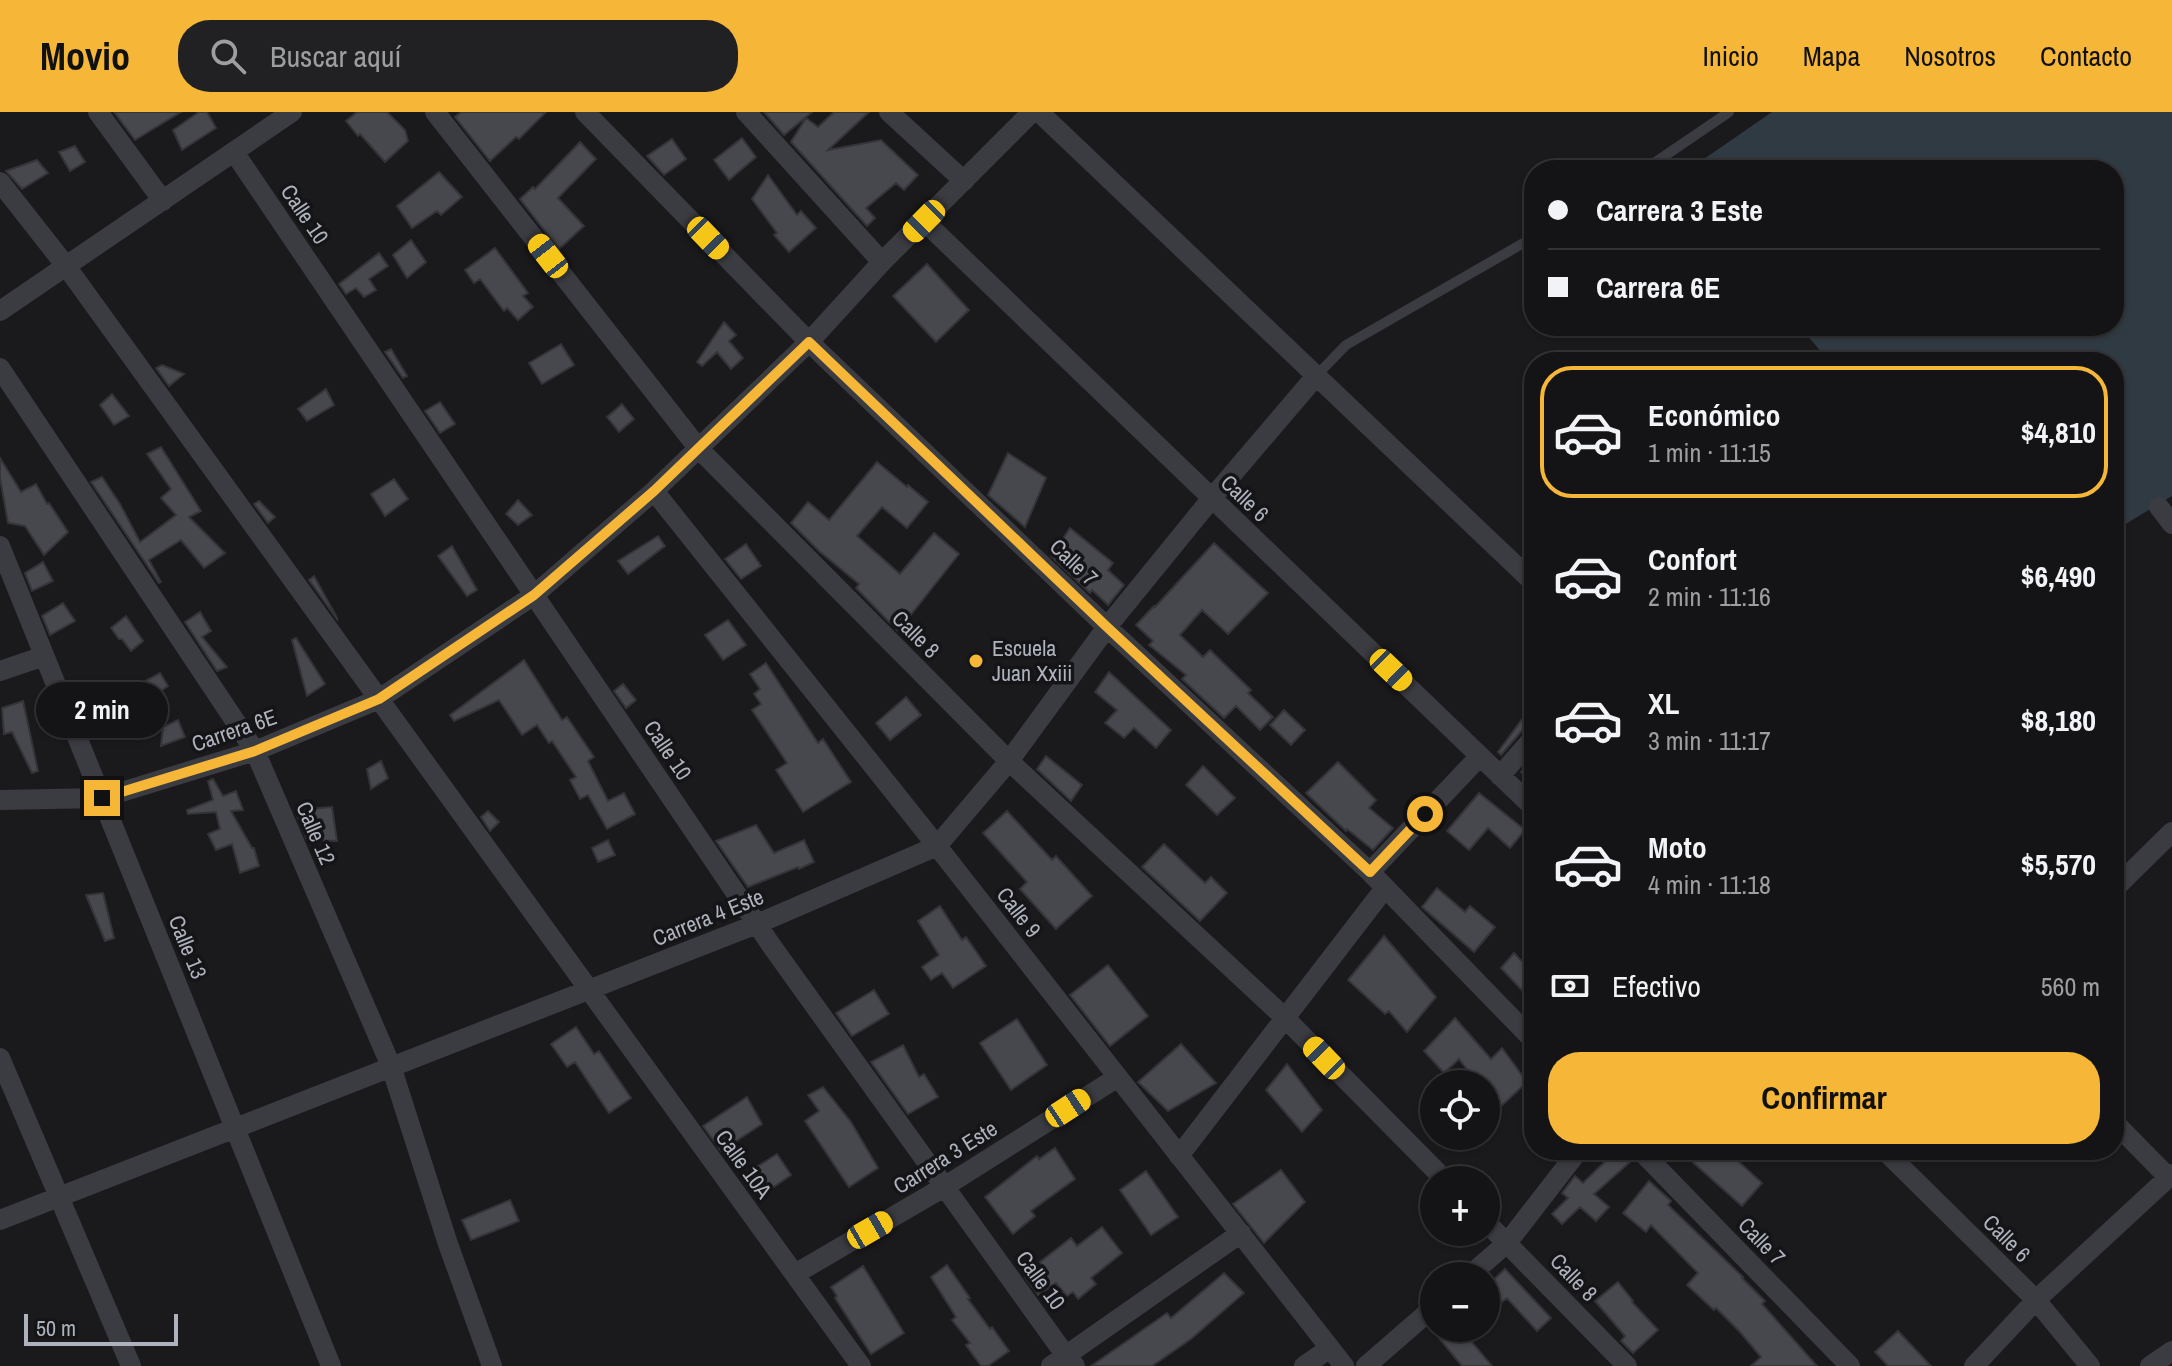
<!DOCTYPE html>
<html lang="es">
<head>
<meta charset="utf-8">
<style>
  :root { --surface:#141416; --page:#212123; --text:#f1f3f6; --muted:#9d9ea1; --line:#333335; --accent:#f6b739 }
  body { margin:0; font-family:"Archivo Narrow",sans-serif; background:var(--page); color:var(--text); height:100vh; display:flex; flex-direction:column; font-size:30px; white-space:nowrap }
  * { box-sizing:border-box; margin:0 }
  p { font-size:26px; color:var(--muted) }
  .icon { flex:none; width:44px; height:44px; fill:none; stroke:currentColor; stroke-width:2; stroke-linecap:round; stroke-linejoin:round }
  .map { position:relative; flex:1; overflow:hidden }
  .sheet { position:absolute; left:1524px; top:240px; width:600px; height:808px; display:flex; flex-direction:column; background:var(--surface); border-radius:32px; box-shadow:0 2px 6px #0004,0 0 0 2px var(--line) }
  .sheet>* { flex:none }
  .guide { position:absolute; left:1524px; top:48px; width:600px; height:176px; border-radius:32px; box-shadow:0 2px 6px #0004,0 0 0 2px var(--line); display:grid; align-content:center; height:176px; padding:0 24px; background:var(--surface) }
  .fabs { position:absolute; left:1420px; top:958px; display:grid; gap:16px }
  .fabs a { display:grid; place-items:center; width:80px; height:80px; border-radius:50%; background:var(--surface); box-shadow:0 2px 6px #0004,0 0 0 2px var(--line); font-size:40px }
  .scale { position:absolute; left:24px; bottom:20px; width:154px; box-sizing:border-box; padding-left:8px; border:4px solid #adb2bd; border-top:0; font-size:22px; line-height:28px; white-space:nowrap; color:#adb2bd; -webkit-text-stroke:6px #151518; paint-order:stroke }
  .end { position:absolute; width:36px; height:36px; margin:-18px; border:10px solid #f6b739; background:#111; box-shadow:0 0 0 4px #111 }
  .from { border-radius:50% }
  .bubble { position:absolute; height:56px; border-radius:28px; background:var(--surface); box-shadow:0 2px 6px #0004,0 0 0 2px var(--line); font-size:26px; font-weight:700; line-height:56px; text-align:center }
  .car { position:absolute; width:24px; height:48px; margin:-24px -12px; border-radius:10px; box-shadow:0 0 6px 2px #0007; background:linear-gradient(#f5c518 24%,#345 0 40%,#f5c518 0 76%,#345 0 86%,#f5c518 0) }
  .guide b { display:flex; align-items:center; gap:28px; height:76px; font-size:30px }
  .guide b+b { border-top:2px solid var(--line) }
  .guide i { width:20px; height:20px; background:var(--text) }
  ul { padding:14px 0 0; list-style:none }
  li { display:flex; align-items:center; gap:24px; height:132px; margin:0 16px 12px; padding:0 8px; border:4px solid transparent; border-radius:32px }
  li div { flex:1 }
  li b { display:block; font-size:30px }
  li em { font-style:normal; font-weight:700 }
  li.current { border-color:var(--accent) }
  li>.icon { width:72px; height:72px; stroke-width:1.5 }
  .pay { display:flex; align-items:center; gap:20px; height:88px; padding:0 24px; font-size:30px }
  .pay p { margin-inline-start:auto }
  .cta { display:flex; gap:16px; margin-top:auto; padding:16px 24px }
  .cta a { flex:1; height:92px; border-radius:32px; background:var(--accent); color:#111; font-size:32px; font-weight:700; line-height:92px; text-align:center }
  header { display:flex; align-items:center; gap:48px; box-sizing:border-box; height:112px; padding:0 40px; background:var(--accent); color:#111 }
  header strong { font-size:38px }
  nav { display:flex; gap:44px; margin-inline-start:auto; font-size:28px }
  .search { width:560px; height:72px; background:var(--page); display:flex; align-items:center; gap:20px; box-sizing:border-box; padding:0 28px; border-radius:32px; color:var(--muted); font-size:30px }
  .map>svg:first-child { display:block }
</style>
</head>
<body>
<header>
<strong>Movio</strong>
<div class="search"><svg class="icon" aria-label="search" viewBox="0 0 24 24"><circle cx="10" cy="10" r="6"/><path d="M15 15l6 6"/></svg>Buscar aquí</div>
<nav><a>Inicio</a><a>Mapa</a><a>Nosotros</a><a>Contacto</a></nav>
</header>
<div class="map">
<svg width="2172" height="1254" viewBox="0 0 2172 1254">
  <rect width="100%" height="100%" fill="#1a1a1d"/>
  <!-- water -->
  <path fill="#303a42" d="M1772,0H2172V384L2114,419V250H1830L1799,214H2114V58H1688Z"/>
  <!-- building -->
  <path fill="#47484d" stroke="#343439" stroke-width="2" d="M114,0H181L135,28Z
    M199,0H207L216,16L182,38L173,18Z
    M357,0H387L405,18L408,29L385,50L360,22L358,24L346,9Z
    M461,0H546L519,27L516,25L490,49L455,5Z
    M764,0H812L784,23Z
    M834,0H869L828,38L881,28L918,63L904,78L896,71L866,96L875,106L867,114L791,30L806,6L818,15Z
    M742,26L756,45L729,68L714,48Z
    M672,27L686,47L664,63L647,44Z
    M580,30L596,47L558,86L584,114L559,137L520,87L533,75L535,77Z
    M75,34L85,50L70,59L59,40Z
    M37,48L48,61L22,77L6,59Z
    M439,60L462,85L441,103L437,99L412,116L397,94Z
    M768,63L797,103L801,99L816,116L789,140L774,123L777,121L752,87Z
    M411,128L426,150L407,166L393,143Z
    M495,136L528,181L523,184L533,195L518,208L507,196L504,199L480,167L474,171L465,158Z
    M379,141L388,154L369,167L376,178L364,185L356,176L346,182L339,172Z
    M927,152L969,198L936,230L893,184Z
    M724,210L736,223L729,229L743,246L731,257L717,240L702,254L697,250Z
    M561,232L574,253L542,272L529,251Z
    M391,237L407,264L403,266L385,240Z
    M162,253L184,262L169,274L156,256Z
    M326,277L334,293L307,309L298,297Z
    M112,282L129,304L114,313L100,293Z
    M440,290L455,312L440,321L425,299Z
    M622,292L634,307L619,320L607,305Z
    M161,335L201,399L189,405L225,441L204,456L181,428L149,448L161,470L159,471L91,370L102,365L120,392L140,430L176,403L161,386L171,377L147,342Z
    M1008,341L1046,366L1025,415L988,383Z
    M0,346L21,380L36,372L47,392L49,391L68,420L44,443L25,414L8,411L0,366Z
    M877,350L907,375L908,373L928,390L907,416L882,395L857,424L900,462L934,421L959,442L898,519L856,476L859,472L819,439L791,411L808,390L829,408Z
    M394,367L408,387L385,404L371,382Z
    M518,388L532,403L518,413L506,402Z
    M259,389L275,405L268,411L254,392Z
    M1070,416L1113,451L1108,458L1124,473L1108,493L1092,478L1090,481L1051,444Z
    M658,424L665,434L628,462L618,449Z
    M1214,431L1268,481L1228,522L1202,498L1180,523L1203,545L1210,538L1251,578L1248,581L1273,605L1260,618L1236,594L1224,606L1182,567L1186,563L1149,533L1153,529L1136,513L1154,494L1155,495Z
    M746,432L761,454L741,467L725,447Z
    M452,434L477,478L467,484L438,444Z
    M43,450L53,469L32,479L25,461Z
    M314,464L337,506V507L309,468Z
    M63,491L75,509L50,523L42,504Z
    M200,500L211,519L202,525L227,555L217,559L185,510Z
    M126,504L143,529L131,539L122,527H119L111,516Z
    M728,508L746,533L723,548L705,523Z
    M296,526L325,572L307,584L292,528Z
    M524,548L562,608L567,605L594,645L588,649L608,689L624,681L635,702L607,717L588,683L580,687L570,668L576,665L552,629L549,631L537,613L522,623L499,588L454,609L450,603Z
    M766,551L818,631L823,627L851,670L803,700L776,658L787,651L752,598L761,592L754,582L760,577L750,562Z
    M1109,560L1171,618L1156,636L1134,616L1124,626L1105,611L1117,598L1095,580Z
    M160,561L168,574L144,591L138,573Z
    M623,572L636,588L626,596L614,579Z
    M906,585L921,603L890,628L876,611Z
    M23,589L38,659L32,661L12,620L4,622L2,596Z
    M1534,591V612L1524,616L1501,643L1498,640Z
    M1284,598L1305,618L1291,633L1270,613Z
    M178,608L185,625L161,634L163,615Z
    M1046,644L1082,673L1071,689L1037,657Z
    M1534,645V671L1521,660Z
    M381,649L388,666L371,677L367,657Z
    M1338,650L1376,688L1369,696L1393,716L1373,738L1347,717L1346,719L1306,681Z
    M1203,654L1235,686L1217,703L1186,673Z
    M213,667L223,684L236,679L243,698L231,699L252,736H254L259,754L240,761L232,732L216,738L208,722L220,717L216,700L188,702L187,698L213,688L208,669Z
    M1479,681L1525,718L1510,736L1488,716L1469,738L1447,719Z
    M332,695L337,729L307,728L295,698Z
    M488,699L499,710L490,719L481,705Z
    M1007,699L1052,748L1056,744L1092,784L1056,817L1020,777L1027,770L983,721Z
    M756,713L774,741L804,728L814,750L799,757L798,755L748,775L716,729Z
    M608,728L615,743L598,750L592,736Z
    M1164,732L1205,771L1211,765L1227,781L1200,809L1142,755Z
    M1437,776L1465,800L1470,794L1495,815L1474,840L1422,795Z
    M103,781L114,826L105,829L86,783Z
    M940,794L962,828L966,825L986,854L953,876L942,861L931,868L922,855L939,843L918,809Z
    M1384,824L1436,885L1407,920L1389,899L1385,902L1348,868Z
    M1514,841L1534,862V891L1501,856Z
    M1108,853L1148,904L1110,934L1070,883Z
    M874,878L889,902L852,924L836,901Z
    M1455,906L1491,947L1502,936L1527,970L1497,998L1486,983V972H1478L1459,947L1444,961L1424,939Z
    M1017,907L1047,953L1011,978L980,931Z
    M576,915L594,942L599,939L631,986L609,1001L575,950L567,955L551,932Z
    M1181,932L1216,971L1168,999L1138,970Z
    M903,933L919,965L924,962L938,985L908,1002L871,950Z
    M1287,952L1322,998L1302,1020L1266,978Z
    M823,975L851,1010L878,1056L849,1075L805,1009L819,999L808,983Z
    M747,985L762,1012L721,1039L703,1014Z
    M1055,1036L1075,1067L1031,1099L1035,1104L1013,1122L985,1085L1037,1044L1039,1047Z
    M1617,1038L1630,1050L1594,1082L1609,1095L1596,1109L1580,1095L1562,1112L1552,1102L1568,1086L1562,1081L1575,1064L1583,1071Z
    M1679,1038H1726L1762,1071L1742,1094Z
    M777,1042L791,1063L762,1083L756,1074L750,1078L741,1065Z
    M1281,1058L1305,1090L1264,1131L1233,1092Z
    M1146,1059L1178,1105L1151,1123L1120,1078Z
    M1649,1069L1671,1089L1668,1093L1743,1165L1742,1166L1765,1189L1762,1192L1817,1254H1751L1761,1245L1740,1220L1716,1196L1714,1198L1687,1173L1698,1161L1651,1113L1646,1120L1623,1101Z
    M510,1088L519,1109L471,1128L462,1108Z
    M1102,1115L1122,1141L1091,1166L1096,1172L1078,1187L1073,1180L1067,1184L1056,1171L1038,1183L1025,1165L1043,1154L1040,1150L1071,1126L1077,1134Z
    M947,1153L970,1186L968,1187L990,1217L992,1215L1009,1239L988,1254H981L966,1233L970,1231L952,1208L956,1205L931,1165Z
    M863,1154L904,1221L871,1242L835,1186L837,1184L831,1175Z
    M1505,1157L1551,1206L1537,1219L1507,1186L1502,1190L1500,1188L1486,1202V1175Z
    M1224,1161L1244,1181L1191,1227L1152,1254H1091L1167,1201L1171,1206Z
    M1618,1170L1633,1189L1632,1190L1658,1218L1633,1241L1621,1229L1625,1224L1595,1189Z
    M1449,1216H1460L1492,1254H1462L1438,1225Z
    M1898,1219L1931,1254H1888L1875,1240Z"/>
  <g fill="none" stroke-linecap="round" stroke-linejoin="round">
    <!-- service -->
    <path stroke="#3b3c42" stroke-width="10" d="M1644,58L1729,0
      M1316,264L1346,233L1534,125"/>
    <!-- minor -->
    <path stroke="#3b3c42" stroke-width="20" d="M98,0L163,89
      M435,0L699,337L1009,649L1284,905L1445,1068
      M585,0L809,230L1107,515L1370,760L1534,929
      M746,0L882,150
      M889,0L964,69
      M1039,0L1534,471
      M234,40L771,833L1066,1244L1075,1254
      M0,70L66,154L861,1254
      M924,109L1534,696
      M0,199L292,0
      M0,256L255,639L391,954L448,1132L492,1254
      M654,379L937,734L1344,1254
      M2159,395L2172,412
      M0,434L331,1254
      M0,559L44,544
      M1500,664L1534,625
      M0,688L102,686L255,639L379,587L534,483L654,379L809,230L882,150L1032,0
      M1370,760L1480,644
      M2114,777L2172,720
      M0,946L131,1254
      M2114,1010L2169,1066
      M1640,1038L1850,1254
      M1884,1038L2036,1188L2090,1254
      M1179,1044L1385,776
      M0,1108L757,812L937,734L1009,649L1107,515L1212,386L1316,264
      M1486,1110L1627,1254
      M795,1162L944,1075L1118,965
      M1469,1164L1507,1131L1579,1038
      M1051,1254L1241,1121
      M1304,1254L1330,1236
      M1366,1254L1434,1195
      M1974,1254L2036,1188L2172,1062
      M2150,1254L2172,1239"/>
  </g>
  <g fill="none" stroke-linecap="round" stroke-linejoin="round">
    <!-- route -->
    <path stroke="#f6b739" stroke-width="10" d="M102,686L255,639L379,587L534,483L654,379L809,230L1107,515L1370,760L1425,702"/>
  </g>
  <!-- markers -->
  <circle fill="#f6b739" stroke="#151518" stroke-width="3" cx="976" cy="549" r="8"/>
  <g text-anchor="middle" stroke-width="7" stroke-linejoin="round" paint-order="stroke">
    <!-- street labels -->
    <g font-size="22" fill="#adb2bd" stroke="#151518">
      <text transform="translate(305 102) rotate(56)" y="8">Calle 10</text>
      <text transform="translate(1245 386) rotate(44)" y="8">Calle 6</text>
      <text transform="translate(1074 450) rotate(44)" y="8">Calle 7</text>
      <text transform="translate(916 522) rotate(45)" y="8">Calle 8</text>
      <text transform="translate(234 618) rotate(-19)" y="8">Carrera 6E</text>
      <text transform="translate(668 638) rotate(56)" y="8">Calle 10</text>
      <text transform="translate(316 721) rotate(67)" y="8">Calle 12</text>
      <text transform="translate(1019 800) rotate(52)" y="8">Calle 9</text>
      <text transform="translate(708 805) rotate(-22)" y="8">Carrera 4 Este</text>
      <text transform="translate(188 835) rotate(68)" y="8">Calle 13</text>
      <text transform="translate(945 1045) rotate(-32)" y="8">Carrera 3 Este</text>
      <text transform="translate(744 1052) rotate(54)" y="8">Calle 10A</text>
      <text transform="translate(2007 1126) rotate(45)" y="8">Calle 6</text>
      <text transform="translate(1762 1129) rotate(46)" y="8">Calle 7</text>
      <text transform="translate(1574 1165) rotate(46)" y="8">Calle 8</text>
      <text transform="translate(1041 1168) rotate(54)" y="8">Calle 10</text>
    </g>
    <!-- poi labels -->
    <g font-size="22" fill="#adb2bd" stroke="#151518" text-anchor="start">
      <text x="992" y="544">Escuela<tspan x="992" dy="25">Juan Xxiii</tspan></text>
    </g>
  </g>
</svg>
<div class="fabs">
<a><svg class="icon" aria-label="locate" viewBox="0 0 24 24"><circle cx="12" cy="12" r="6"/><path d="M12 2v4M12 18v4M2 12h4M18 12h4"/></svg></a>
<a>+</a>
<a>−</a>
</div>
<div class="scale">50 m</div>
<i class="end from" style="left:1425px;top:702px"></i>
<i class="end" style="left:102px;top:686px"></i>
<div class="bubble" style="left:36px;top:570px;width:132px">2 min</div>
<i class="car" style="left:924px;top:109px;rotate:225deg"></i>
<i class="car" style="left:708px;top:126px;rotate:136deg"></i>
<i class="car" style="left:548px;top:144px;rotate:322deg"></i>
<i class="car" style="left:1391px;top:558px;rotate:134deg"></i>
<i class="car" style="left:1324px;top:946px;rotate:316deg"></i>
<i class="car" style="left:1068px;top:996px;rotate:57deg"></i>
<i class="car" style="left:870px;top:1118px;rotate:60deg"></i>
<div class="guide">
<b><i class="from"></i>Carrera 3 Este</b>
<b><i></i>Carrera 6E</b>
</div>
<section class="sheet">
<ul>
<li class="current"><svg class="icon" aria-label="car" viewBox="0 0 24 24"><path d="M5 17H2v-5l4-1 3-4h7l3 4 3 1v5h-3M9 17h6M6 11h13"/><circle cx="7" cy="17" r="2"/><circle cx="17" cy="17" r="2"/></svg><div><b>Económico</b><p>1 min · 11:15</p></div><em>$4,810</em></li>
<li><svg class="icon" aria-label="car" viewBox="0 0 24 24"><path d="M5 17H2v-5l4-1 3-4h7l3 4 3 1v5h-3M9 17h6M6 11h13"/><circle cx="7" cy="17" r="2"/><circle cx="17" cy="17" r="2"/></svg><div><b>Confort</b><p>2 min · 11:16</p></div><em>$6,490</em></li>
<li><svg class="icon" aria-label="car" viewBox="0 0 24 24"><path d="M5 17H2v-5l4-1 3-4h7l3 4 3 1v5h-3M9 17h6M6 11h13"/><circle cx="7" cy="17" r="2"/><circle cx="17" cy="17" r="2"/></svg><div><b>XL</b><p>3 min · 11:17</p></div><em>$8,180</em></li>
<li><svg class="icon" aria-label="car" viewBox="0 0 24 24"><path d="M5 17H2v-5l4-1 3-4h7l3 4 3 1v5h-3M9 17h6M6 11h13"/><circle cx="7" cy="17" r="2"/><circle cx="17" cy="17" r="2"/></svg><div><b>Moto</b><p>4 min · 11:18</p></div><em>$5,570</em></li>
</ul>
<div class="pay"><svg class="icon" aria-label="cash" viewBox="0 0 24 24"><path d="M3 7h18v10H3z"/><circle cx="12" cy="12" r="2"/></svg>Efectivo<p>560 m</p></div>
<div class="cta"><a>Confirmar</a></div>
</section>
</div>
</body>
</html>
